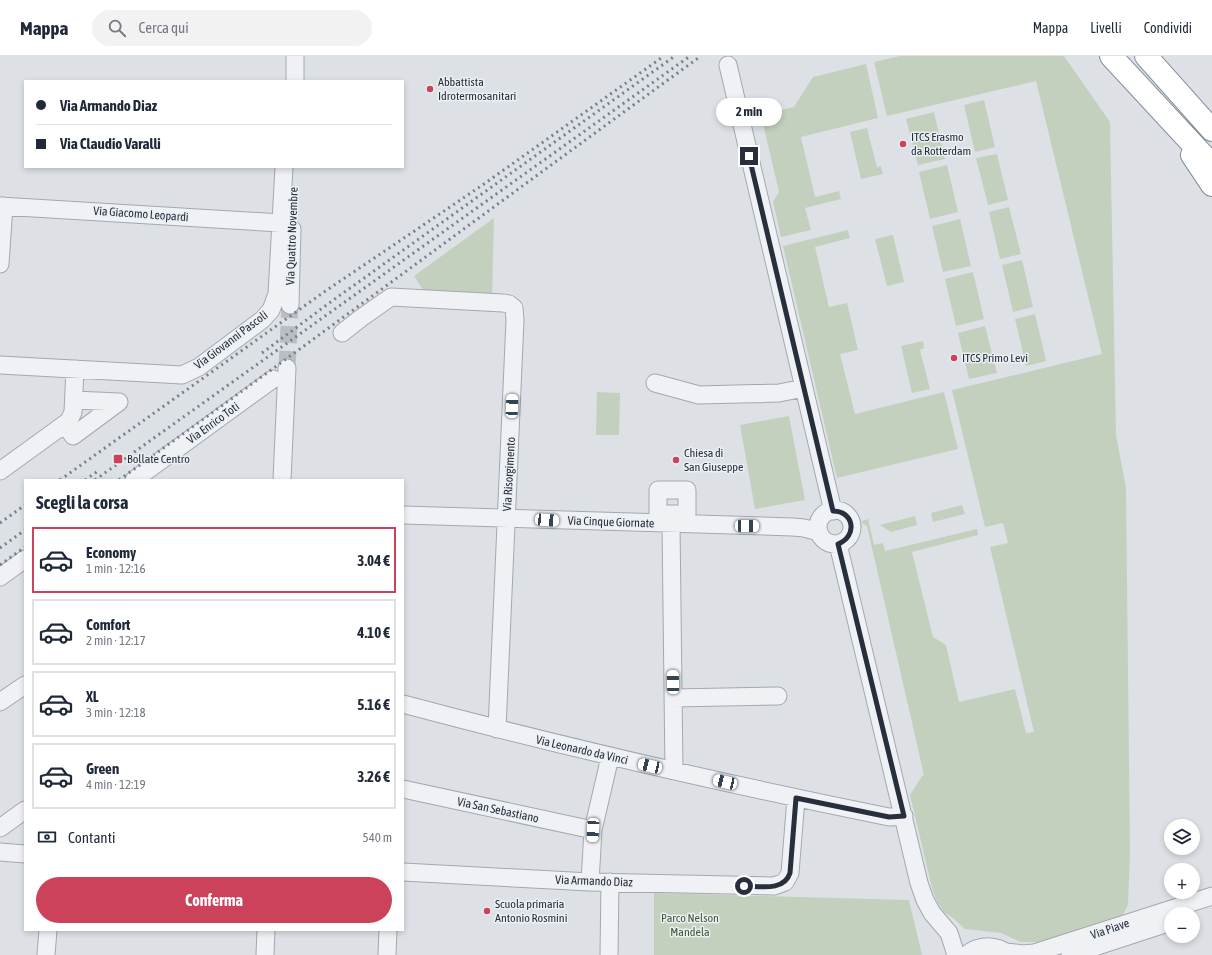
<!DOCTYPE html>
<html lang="it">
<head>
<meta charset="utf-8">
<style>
  :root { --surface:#fff; --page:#f2f2f3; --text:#1f2937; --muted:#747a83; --line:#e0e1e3; --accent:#cb425a }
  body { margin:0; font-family:"Asap Condensed",sans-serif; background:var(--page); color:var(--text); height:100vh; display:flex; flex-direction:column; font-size:15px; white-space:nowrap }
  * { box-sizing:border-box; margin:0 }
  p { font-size:13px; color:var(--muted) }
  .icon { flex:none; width:22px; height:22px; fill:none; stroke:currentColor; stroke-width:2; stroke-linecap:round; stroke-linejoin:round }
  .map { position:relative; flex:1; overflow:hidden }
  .sheet { position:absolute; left:24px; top:423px; width:380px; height:452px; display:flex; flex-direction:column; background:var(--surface); border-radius:0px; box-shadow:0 2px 6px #0003 }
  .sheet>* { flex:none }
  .banner { position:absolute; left:24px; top:24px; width:380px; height:88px; border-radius:0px; box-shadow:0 2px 6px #0003; display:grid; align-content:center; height:88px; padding:0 12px; background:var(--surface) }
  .fabs { position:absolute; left:1164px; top:763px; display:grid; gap:8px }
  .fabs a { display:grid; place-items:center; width:36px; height:36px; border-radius:50%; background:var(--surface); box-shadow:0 2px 6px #0003; font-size:20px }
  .end { position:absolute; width:18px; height:18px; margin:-9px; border:5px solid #272f3c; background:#fff; box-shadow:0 0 0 2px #fff }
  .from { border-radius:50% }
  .bubble { position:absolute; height:28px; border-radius:14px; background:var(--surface); box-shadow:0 2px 6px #0003; font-size:13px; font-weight:700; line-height:28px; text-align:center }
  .car { position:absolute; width:12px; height:24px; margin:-12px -6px; border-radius:5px; box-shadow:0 0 3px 1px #0007; background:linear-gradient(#fff 24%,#345 0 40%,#fff 0 76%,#345 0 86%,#fff 0) }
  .banner b { display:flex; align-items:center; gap:14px; height:38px; font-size:15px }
  .banner b+b { border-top:1px solid var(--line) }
  .banner i { width:10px; height:10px; background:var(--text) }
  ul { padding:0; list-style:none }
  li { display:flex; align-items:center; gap:12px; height:66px; margin:0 8px 6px; padding:0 4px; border:2px solid var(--line); border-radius:0px }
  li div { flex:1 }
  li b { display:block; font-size:15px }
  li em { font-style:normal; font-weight:700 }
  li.on { border-color:var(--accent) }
  li>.icon { width:36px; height:36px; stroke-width:1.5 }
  h2 { padding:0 12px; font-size:18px; line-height:48px }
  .pay { display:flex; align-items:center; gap:10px; height:44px; padding:0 12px; font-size:15px }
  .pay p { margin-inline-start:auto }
  .cta { display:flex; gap:8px; margin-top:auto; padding:8px 12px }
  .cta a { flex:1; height:46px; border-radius:24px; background:var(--accent); color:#fff; font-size:16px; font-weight:700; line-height:46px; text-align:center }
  header { display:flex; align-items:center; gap:24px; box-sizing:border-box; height:56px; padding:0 20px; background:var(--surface); border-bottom:1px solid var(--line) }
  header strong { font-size:19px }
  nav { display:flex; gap:22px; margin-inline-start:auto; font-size:14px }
  .search { width:280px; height:36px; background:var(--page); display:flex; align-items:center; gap:10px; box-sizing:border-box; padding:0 14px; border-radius:22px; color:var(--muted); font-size:15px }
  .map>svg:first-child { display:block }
</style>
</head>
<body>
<header>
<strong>Mappa</strong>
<div class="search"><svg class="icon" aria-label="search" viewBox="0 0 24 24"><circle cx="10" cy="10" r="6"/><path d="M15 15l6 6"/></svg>Cerca qui</div>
<nav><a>Mappa</a><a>Livelli</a><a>Condividi</a></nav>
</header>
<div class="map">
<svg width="1212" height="899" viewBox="0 0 1212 899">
  <rect width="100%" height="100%" fill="#dde1e6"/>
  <!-- green -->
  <path fill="#c3d0be" d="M900,0H1064L1110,66L1116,379L1126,432L1130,796L1128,849L1121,862L1040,886H1021L1001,877L965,873L953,862L944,856L937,846L932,832L910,739L922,720L924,719L867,470L862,467V465L868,463L874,489L883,487L885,495L977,473L978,479L912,496L933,581L946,589L959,646L1015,633L1026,677L1034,676L990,491L1008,487L1003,467L985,471L952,334L1102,298L1036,25L887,60L874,6Z
    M866,8L878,62L801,81L815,141L839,135L841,143L805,152L811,174L781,181L773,146L779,136L761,59L794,51L813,21Z
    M984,44L995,91L975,96L964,49Z
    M934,56L945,103L918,109L906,63Z
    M867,72L877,111L881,110L883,118L861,123L850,76Z
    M997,98L1008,144L988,149L976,102Z
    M947,109L958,156L930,163L919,116Z
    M1009,151L1021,198L1000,203L989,156Z
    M494,162L492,241L425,237L414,220Z
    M960,163L971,210L943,216L932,170Z
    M848,174L850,182L815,191L829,251L847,247L858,294L840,298L855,358L944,336L958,393L837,422L783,190Z
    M893,179L904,226L887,230L875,183Z
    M1022,204L1033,251L1013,256L1002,209Z
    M973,216L984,263L956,270L945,223Z
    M1035,258L1046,305L1026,310L1015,263Z
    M985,270L997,317L969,323L958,277Z
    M923,285L924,292L920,294L930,333L912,337L901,290Z
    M597,336L620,337L619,379H596Z
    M789,360L805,444L755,453L740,369Z
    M962,449L965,458L933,466L931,457Z
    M915,460L917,469L891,476L880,469Z
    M654,837L909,844L922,899H654Z"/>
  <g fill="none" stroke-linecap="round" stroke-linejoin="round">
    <!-- minor-tunnel -->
    <path stroke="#b9bdc4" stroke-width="17" stroke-dasharray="17 8" stroke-linecap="butt" d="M287,312L290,249"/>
    <defs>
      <path id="minor" d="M295,0V25
        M728,9L833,455
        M0,150L281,167
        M0,208L4,150
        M290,249L292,173
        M342,277L361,262L391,241L503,247L509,248L514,252L515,264L497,673
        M0,309L182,319L199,311L262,264L271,254L277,238L284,111
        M655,327L699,339L779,337L804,332
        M65,368L73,380L119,346L74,344
        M0,415L69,365L73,356L75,313
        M134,424L273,323
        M282,424L287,312
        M658,434H687V458H658Z
        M818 471a17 17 0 1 1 34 0a17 17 0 1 1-34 0Z
        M403,459L793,471L804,472L819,476
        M671,468L674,715
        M838,488L919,827L925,844L932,857L949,877L956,899
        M0,521L25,503
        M673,642L778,640
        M0,646L25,629
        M403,648C564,691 726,728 889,761L904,760
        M403,733L593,774
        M0,772L25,754
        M0,796L25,798
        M403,816L590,826L774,830L785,826L790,817L796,742
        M590,826L593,774L610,701
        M1006,896L1023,898L1034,897L1212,840
        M46,899L48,874
        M265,899L266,874
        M387,899L388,874
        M609,899L610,826
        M966,899C979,888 996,888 1010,899
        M1070,899L1171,866"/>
      <path id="highway" d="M1111,0L1212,109
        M1146,0L1212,74
        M1192,99L1212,129"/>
    </defs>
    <!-- minor casing -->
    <use href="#minor" stroke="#a3a8b0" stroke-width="19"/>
    <!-- highway casing -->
    <use href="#highway" stroke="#848f9d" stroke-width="24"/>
    <!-- minor -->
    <use href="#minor" stroke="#eff1f5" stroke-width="17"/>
    <!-- highway -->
    <use href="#highway" stroke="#fff" stroke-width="22"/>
    <!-- rail -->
    <path stroke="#768190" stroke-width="3" stroke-dasharray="2 4" stroke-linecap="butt" d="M262,297L332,245L675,0
      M60,424L324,236L484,128L664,0
      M85,424L98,415
      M95,424L690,0
      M119,424C314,284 506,141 701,0
      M0,467L25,449
      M0,492L25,474
      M0,509L25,491"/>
  </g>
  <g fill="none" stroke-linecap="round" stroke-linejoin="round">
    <!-- route -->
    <path stroke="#272f3c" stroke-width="5" d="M744,830C759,830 784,836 790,817L796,742L889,761L904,760L838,488C858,480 854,455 833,455L749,100"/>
  </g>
  <!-- markers -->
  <g fill="#cb425a" stroke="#ecf0f4" stroke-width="1.5">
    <circle cx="430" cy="33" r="4"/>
    <circle cx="903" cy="88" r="4"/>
    <circle cx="954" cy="302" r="4"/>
    <rect x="113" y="398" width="10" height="10" rx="2"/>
    <circle cx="676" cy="404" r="4"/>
    <circle cx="487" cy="855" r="4"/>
  </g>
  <g text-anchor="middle" stroke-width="3" stroke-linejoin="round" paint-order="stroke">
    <!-- poi labels -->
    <g font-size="12" fill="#272f3c" stroke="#ecf0f4" text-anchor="start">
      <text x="438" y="30">Abbattista<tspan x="438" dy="14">Idrotermosanitari</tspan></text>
      <text x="911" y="85">ITCS Erasmo<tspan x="911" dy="14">da Rotterdam</tspan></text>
      <text x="962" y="306">ITCS Primo Levi</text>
      <text x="684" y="401">Chiesa di<tspan x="684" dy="14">San Giuseppe</tspan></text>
      <text x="127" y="407">Bollate Centro</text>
      <text x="495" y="852">Scuola primaria<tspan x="495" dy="14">Antonio Rosmini</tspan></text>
    </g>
    <!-- street labels -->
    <g font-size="12" fill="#272f3c" stroke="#ecf0f4">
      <text transform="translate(141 158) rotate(4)" y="4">Via Giacomo Leopardi</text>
      <text transform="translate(292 180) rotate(-88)" y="4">Via Quattro Novembre</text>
      <text transform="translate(231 284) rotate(-37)" y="4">Via Giovanni Pascoli</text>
      <text transform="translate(213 367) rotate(-36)" y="4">Via Enrico Toti</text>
      <text transform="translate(509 418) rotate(-87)" y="4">Via Risorgimento</text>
      <text transform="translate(611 466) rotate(2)" y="4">Via Cinque Giornate</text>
      <text transform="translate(582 694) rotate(13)" y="4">Via Leonardo da Vinci</text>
      <text transform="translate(498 754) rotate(12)" y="4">Via San Sebastiano</text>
      <text transform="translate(594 825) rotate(2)" y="4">Via Armando Diaz</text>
      <text transform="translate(1110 873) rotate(-19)" y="4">Via Piave</text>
    </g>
    <!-- park labels -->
    <g font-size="12" fill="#3c5834" stroke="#ecf0f4">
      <text x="690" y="866">Parco Nelson<tspan x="690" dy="14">Mandela</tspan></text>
    </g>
  </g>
</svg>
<div class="fabs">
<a><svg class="icon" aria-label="layers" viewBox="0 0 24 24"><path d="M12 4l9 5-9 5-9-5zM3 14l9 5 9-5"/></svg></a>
<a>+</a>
<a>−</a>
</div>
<i class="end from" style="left:744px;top:830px"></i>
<i class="end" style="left:749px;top:100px"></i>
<div class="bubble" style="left:716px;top:42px;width:66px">2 min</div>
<i class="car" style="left:512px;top:350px;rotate:2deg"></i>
<i class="car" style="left:547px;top:464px;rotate:94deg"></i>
<i class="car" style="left:747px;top:470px;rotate:91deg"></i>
<i class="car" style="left:673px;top:626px;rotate:359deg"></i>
<i class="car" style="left:650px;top:710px;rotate:283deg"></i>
<i class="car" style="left:725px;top:726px;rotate:283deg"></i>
<i class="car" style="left:593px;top:774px;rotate:183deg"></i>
<div class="banner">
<b><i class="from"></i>Via Armando Diaz</b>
<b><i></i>Via Claudio Varalli</b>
</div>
<section class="sheet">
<h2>Scegli la corsa</h2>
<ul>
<li class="on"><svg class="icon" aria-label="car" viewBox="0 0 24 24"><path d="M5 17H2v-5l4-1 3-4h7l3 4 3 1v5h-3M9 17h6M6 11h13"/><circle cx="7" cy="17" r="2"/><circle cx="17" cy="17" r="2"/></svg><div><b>Economy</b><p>1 min · 12:16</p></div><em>3.04 €</em></li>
<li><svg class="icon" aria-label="car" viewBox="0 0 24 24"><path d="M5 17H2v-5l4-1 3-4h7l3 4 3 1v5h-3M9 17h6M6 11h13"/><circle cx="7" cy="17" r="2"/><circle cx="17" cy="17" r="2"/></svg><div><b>Comfort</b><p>2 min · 12:17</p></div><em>4.10 €</em></li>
<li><svg class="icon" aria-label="car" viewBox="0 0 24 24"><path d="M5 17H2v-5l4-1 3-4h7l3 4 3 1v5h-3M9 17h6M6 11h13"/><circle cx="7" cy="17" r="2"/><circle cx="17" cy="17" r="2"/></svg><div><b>XL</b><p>3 min · 12:18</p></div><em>5.16 €</em></li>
<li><svg class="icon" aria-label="car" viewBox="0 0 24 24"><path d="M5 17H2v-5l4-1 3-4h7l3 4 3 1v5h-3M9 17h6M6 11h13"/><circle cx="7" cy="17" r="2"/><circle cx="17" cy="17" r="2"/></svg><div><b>Green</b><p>4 min · 12:19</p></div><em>3.26 €</em></li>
</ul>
<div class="pay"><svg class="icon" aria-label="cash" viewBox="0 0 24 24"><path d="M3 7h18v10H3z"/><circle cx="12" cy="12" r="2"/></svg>Contanti<p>540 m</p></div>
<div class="cta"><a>Conferma</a></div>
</section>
</div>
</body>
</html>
